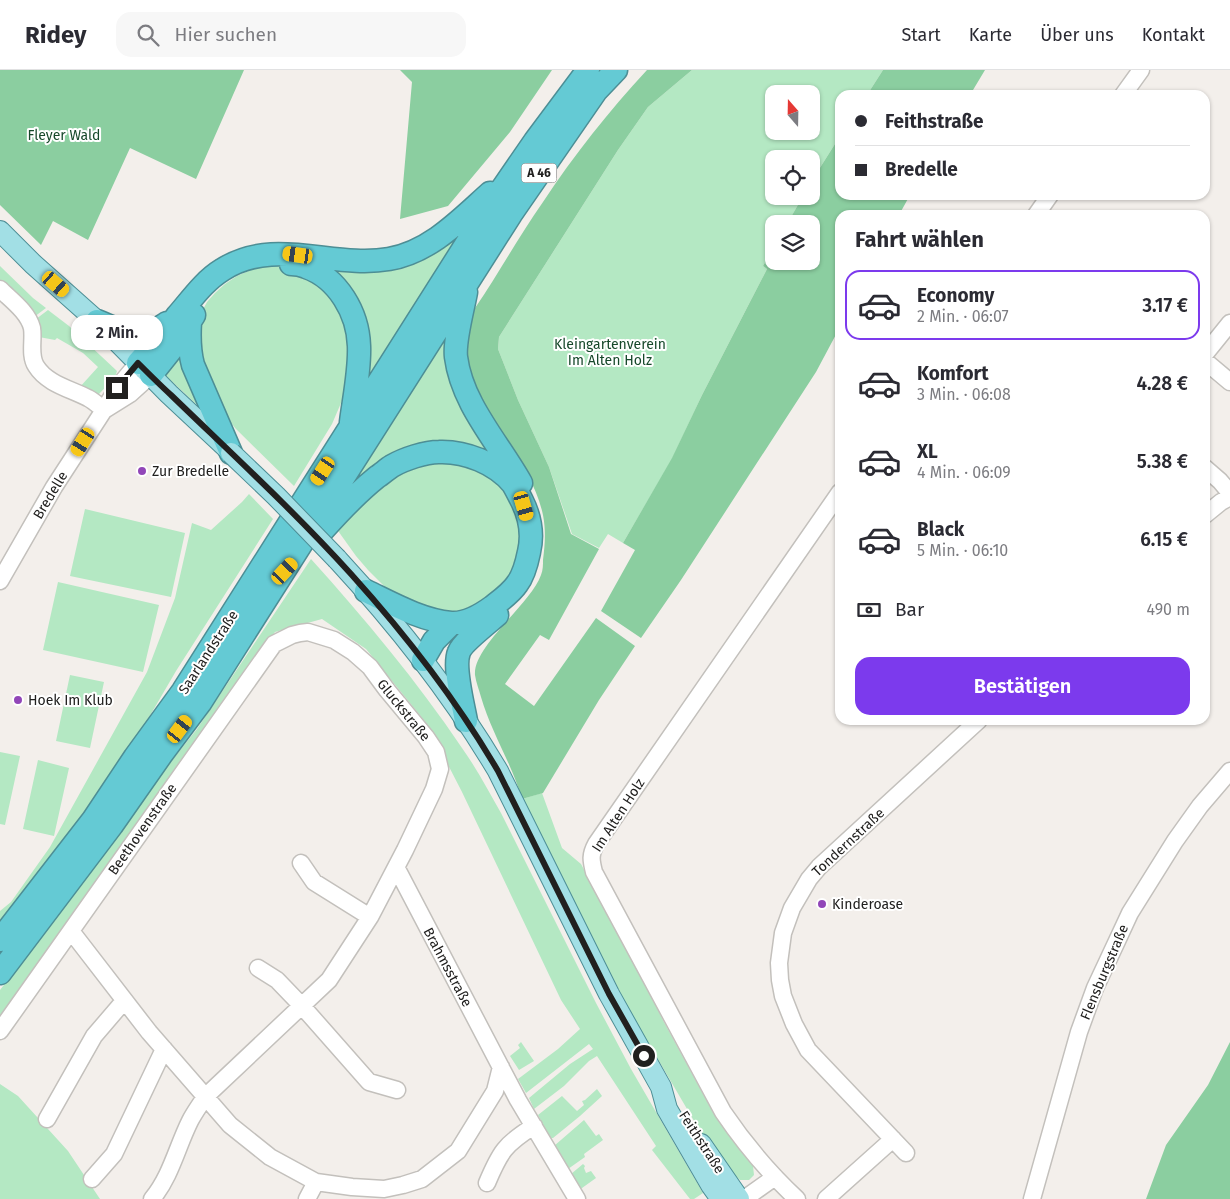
<!DOCTYPE html>
<html lang="de">
<head>
<meta charset="utf-8">
<style>
  :root { --surface:#fff; --page:#f7f7f7; --text:#2b2b33; --muted:#7c7c81; --line:#e1e1e2; --accent:#7c3aed }
  body { margin:0; font-family:"Fira Sans",sans-serif; background:var(--page); color:var(--text); height:100vh; display:flex; flex-direction:column; font-size:19px; white-space:nowrap }
  * { box-sizing:border-box; margin:0 }
  p { font-size:16px; color:var(--muted) }
  .icon { flex:none; width:28px; height:28px; fill:none; stroke:currentColor; stroke-width:2; stroke-linecap:round; stroke-linejoin:round }
  .map { position:relative; flex:1; overflow:hidden }
  .sheet { position:absolute; left:835px; top:140px; width:375px; height:515px; display:flex; flex-direction:column; background:var(--surface); border-radius:15px; box-shadow:0 1px 4px #0004 }
  .sheet>* { flex:none }
  .top-card { position:absolute; left:835px; top:20px; width:375px; height:110px; border-radius:15px; box-shadow:0 1px 4px #0004; display:grid; align-content:center; height:110px; padding:0 20px; background:var(--surface) }
  .needle { width:32px; rotate:340deg }
  .tools { position:absolute; left:765px; top:15px; display:grid; gap:10px }
  .tools a { display:grid; place-items:center; width:55px; height:55px; border-radius:10px; background:var(--surface); box-shadow:0 1px 4px #0004; font-size:25px }
  .end { position:absolute; width:22px; height:22px; margin:-11px; border:6px solid #21201f; background:#fff; box-shadow:0 0 0 2px #fff }
  .from { border-radius:50% }
  .bubble { position:absolute; height:35px; border-radius:15px; background:var(--surface); box-shadow:0 1px 4px #0004; font-size:16px; font-weight:600; line-height:35px; text-align:center }
  .car { position:absolute; width:15px; height:30px; margin:-15px -8px; border-radius:6px; box-shadow:0 0 4px 1px #0007; background:linear-gradient(#f5c518 24%,#345 0 40%,#f5c518 0 76%,#345 0 86%,#f5c518 0) }
  .top-card b { display:flex; align-items:center; gap:18px; height:48px; font-size:19px }
  .top-card b+b { border-top:1px solid var(--line) }
  .top-card i { width:12px; height:12px; background:var(--text) }
  ul { padding:0; list-style:none }
  li { display:flex; align-items:center; gap:15px; height:70px; margin:0 10px 8px; padding:0 10px; border:2px solid transparent; border-radius:15px }
  li div { flex:1 }
  li b { display:block; font-size:19px }
  li em { font-style:normal; font-weight:600 }
  li.selected { border-color:var(--accent) }
  li>.icon { width:45px; height:45px; stroke-width:1.5 }
  h2 { padding:0 20px; font-size:22px; line-height:60px }
  .pay { display:flex; align-items:center; gap:12px; height:55px; padding:0 20px; font-size:19px }
  .pay p { margin-inline-start:auto }
  .button { display:flex; gap:10px; margin-top:auto; padding:10px 20px }
  .button a { flex:1; height:58px; border-radius:15px; background:var(--accent); color:#fff; font-size:20px; font-weight:600; line-height:58px; text-align:center }
  header { display:flex; align-items:center; gap:30px; box-sizing:border-box; height:70px; padding:0 25px; background:var(--surface); border-bottom:1px solid var(--line) }
  header strong { font-size:24px }
  nav { display:flex; gap:28px; margin-inline-start:auto; font-size:18px }
  .search { width:350px; height:45px; background:var(--page); display:flex; align-items:center; gap:12px; box-sizing:border-box; padding:0 18px; border-radius:15px; color:var(--muted); font-size:19px }
  .map>svg:first-child { display:block }
</style>
</head>
<body>
<header>
<strong>Ridey</strong>
<div class="search"><svg class="icon" aria-label="search" viewBox="0 0 24 24"><circle cx="10" cy="10" r="6"/><path d="M15 15l6 6"/></svg>Hier suchen</div>
<nav><a>Start</a><a>Karte</a><a>Über uns</a><a>Kontakt</a></nav>
</header>
<div class="map">
<svg width="1230" height="1129" viewBox="0 0 1230 1129">
  <rect width="100%" height="100%" fill="#f3efeb"/>
  <!-- green -->
  <path fill="#b4e8c3" fill-rule="evenodd" d="M692,0H883L867,25H840V66L811,112V89H774V126H803L787,154H774V177L763,196L767,199L702,325L672,389L623,473L608,464L599,478L572,464L549,397L518,330L498,279L499,267L618,80L648,37ZM774,24H811V61H774Z
    M472,149L360,327L366,295L321,195L354,199Z
    M0,196L33,228L46,238L34,247L0,212Z
    M267,196H282L324,213L349,253L347,319L332,354L294,416L236,359L218,337L198,297L201,243L207,232L215,223L225,214L237,206L253,199Z
    M48,240L69,256L117,301L115,307L99,324H94L79,318L98,297L83,283L57,268L55,270L39,267L36,249Z
    M455,245L496,387L458,374L336,433Z
    M182,276L212,349L164,304Z
    M425,391L472,392L516,427L524,489L481,539L440,546L390,522L368,500L356,486L336,458L382,413Z
    M249,424L273,449L176,601L120,697L0,862V841L11,832L50,777L147,602L175,528L192,453L211,460L242,432Z
    M85,439L185,463L171,527L70,506Z
    M311,489C365,549 417,611 462,678C477,699 489,722 501,743L596,933L631,999L703,1123L694,1129H690L652,1080L656,1076L597,986L589,991L564,1016L534,1039L529,1028L570,994L593,979L589,974L526,1023L518,1009L558,979L580,959L561,930L462,722L427,654L366,579L322,549L275,562L0,949V920L81,814L170,693L197,659Z
    M58,512L159,535L143,602L43,580Z
    M70,605L104,612L90,678L56,671Z
    M0,682L20,686L5,755L0,754Z
    M38,690L69,698L54,766L23,759Z
    M542,723L562,778L581,794L641,906L664,952L715,1046L753,1096L754,1105L749,1110H740L725,1096L711,1080L628,938L522,729Z
    M521,972L534,991L519,1000L510,986L520,978L518,975Z
    M0,1014L18,1026L68,1081L100,1129H0Z
    M597,1019L602,1026L580,1046L553,1068H550L538,1045L562,1026L577,1041L584,1035L582,1031L585,1030Z
    M584,1050L596,1066L599,1064L603,1070L584,1084L585,1087L568,1099L554,1076Z
    M583,1094L585,1096L584,1098L586,1103L591,1101L596,1108L582,1118L580,1119L571,1104Z"/>
  <!-- forest -->
  <path fill="#8bcea0" d="M0,0H244L196,109L130,78L88,170L53,151L41,175L0,135Z
    M400,0H552L510,62L448,136L400,149L412,12Z
    M647,0H692L648,37L618,80L499,267L498,279L518,330L549,397L571,464L599,479L549,570L540,565L505,614L534,636L596,548L635,576L599,630L543,723L522,729C512,694 491,662 481,627C479,620 476,612 475,605C473,576 530,535 541,505C543,500 543,495 543,490C545,474 546,461 543,445C536,412 516,385 497,358C493,352 488,346 485,339C467,307 459,272 475,238C499,203 519,166 543,132C574,85 609,41 647,0Z
    M883,0H985L970,25H867Z
    M840,66V125H910L899,145H840V257L816,302L681,510L641,568L601,541L635,480L623,473L672,388L702,325L767,199L763,196L774,177V191H811V154H787L803,126H811V112Z
    M1230,972V1129H1146L1166,1075L1208,1015Z"/>
  <g fill="none" stroke-linecap="round" stroke-linejoin="round">
    <defs>
      <path id="minor" d="M1123,25L1141,0
        M1036,145L1050,125
        M0,219C11,230 28,242 32,258C34,270 29,285 36,296C47,314 71,319 88,328C94,331 99,336 104,340
        M1205,284L1230,253
        M1205,291L1230,312
        M106,339L130,324L151,305
        M1205,398L1220,411L1230,423
        M1205,445L1221,432L1230,427
        M0,511L54,417L104,340L117,318L138,293
        M301,793L314,812L370,847
        M396,797L518,1030L577,1129
        M71,861L149,962L230,1055L270,1087L316,1112L352,1117L384,1119L403,1115L422,1109L458,1081L495,1021L501,997
        M258,898L277,910L302,936L369,1012L397,1020
        M0,961L274,574L292,565L300,563L308,562L334,570L353,582L370,597L387,620L426,667L436,682L440,699L434,719L405,780L370,847L329,910L205,1027C200,1035 194,1043 190,1051C177,1077 171,1106 152,1129
        M47,1049L94,966L124,931
        M906,1083L808,980L794,954L783,926L780,910L779,893L783,863L792,838L809,809L819,797L979,650
        M92,1109L114,1084L164,979
        M487,1113C500,1082 505,1074 534,1056
        M307,1129L316,1112
        M744,1129L775,1107
        M797,1129C769,1103 744,1073 723,1042L594,802C591,790 590,785 596,774L840,422
        M826,1129L893,1069
        M1032,1129L1079,962L1095,918L1117,871L1130,843L1175,771L1200,736L1230,701"/>
      <path id="major" d="M0,161L33,194L97,251L169,324L230,381
        M337,489C397,554 453,625 498,701L609,924L661,1017L667,1039L711,1115L721,1129
        M701,1074L739,1129"/>
      <path id="highway" d="M291,194C296,194 302,195 306,197C338,208 358,243 359,276C360,300 354,328 351,352
        M466,222C463,239 454,271 456,287C462,334 498,372 521,413
        M97,251C113,257 133,269 150,263C156,261 162,256 167,253
        M190,252C189,267 189,280 193,295L231,383
        M138,293C151,278 165,262 177,246C191,230 204,211 222,200C274,166 333,199 389,189C430,182 460,150 490,123
        M151,305L175,275L194,245
        M323,460C340,441 357,423 377,407C382,404 387,399 392,396C404,389 425,382 439,382C465,381 496,393 513,414C516,419 519,425 522,431C530,447 533,465 529,482C527,492 524,505 517,514C511,523 501,530 492,537C481,545 465,554 451,553C421,550 393,534 366,521
        M423,590L434,571L452,553
        M466,651C463,634 453,597 459,582C462,573 489,552 497,545
        M0,870L93,750L135,687L183,621L493,132L535,71L588,0
        M0,903L112,755L161,685L200,633L511,144L596,21L616,0"/>
    </defs>
    <!-- minor casing -->
    <use href="#minor" stroke="#c3c0bc" stroke-width="19"/>
    <!-- major casing -->
    <use href="#major" stroke="#4d8e95" stroke-width="22"/>
    <!-- highway casing -->
    <use href="#highway" stroke="#4d8e95" stroke-width="25"/>
    <!-- minor -->
    <use href="#minor" stroke="#fff" stroke-width="16"/>
    <!-- major -->
    <use href="#major" stroke="#a2dfe5" stroke-width="20"/>
    <!-- highway -->
    <use href="#highway" stroke="#64cad4" stroke-width="22"/>
    <defs>
      <path id="major-bridge" d="M231,383L276,426L337,489"/>
    </defs>
    <!-- major-bridge casing -->
    <use href="#major-bridge" stroke="#4d8e95" stroke-width="22" stroke-linecap="butt"/>
    <!-- major-bridge -->
    <use href="#major-bridge" stroke="#a2dfe5" stroke-width="20"/>
  </g>
  <g fill="none" stroke-linecap="round" stroke-linejoin="round">
    <!-- route -->
    <path stroke="#21201f" stroke-width="6" d="M117,318L138,293C149,304 160,315 171,325C232,384 294,441 351,504C406,565 457,631 498,701L609,924L644,986"/>
  </g>
  <!-- markers -->
  <g fill="#9146b8" stroke="#fff" stroke-width="2">
    <circle cx="142" cy="401" r="5"/>
    <circle cx="18" cy="630" r="5"/>
    <circle cx="822" cy="834" r="5"/>
  </g>
  <g text-anchor="middle" stroke-width="4" stroke-linejoin="round" paint-order="stroke">
    <!-- shield labels -->
    <rect fill="#fff" stroke="#646362" stroke-width="1" x="521.5" y="93.5" width="35" height="19" rx="4"/>
    <g font-size="12" font-weight="bold" fill="#21201f">
      <text x="539" y="107">A 46</text>
    </g>
    <!-- park labels -->
    <g font-size="14" fill="#16482a" stroke="#fff">
      <text x="64" y="70">Fleyer Wald</text>
      <text x="610" y="279">Kleingartenverein<tspan x="610" dy="16">Im Alten Holz</tspan></text>
    </g>
    <!-- poi labels -->
    <g font-size="14" fill="#21201f" stroke="#fff" text-anchor="start">
      <text x="152" y="406">Zur Bredelle</text>
      <text x="28" y="635">Hoek Im Klub</text>
      <text x="832" y="839">Kinderoase</text>
    </g>
    <!-- street labels -->
    <g font-size="14" fill="#21201f" stroke="#fff">
      <text transform="translate(50 425) rotate(-59)" y="5">Bredelle</text>
      <text transform="translate(208 582) rotate(-57)" y="5">Saarlandstraße</text>
      <text transform="translate(404 640) rotate(51)" y="5">Gluckstraße</text>
      <text transform="translate(618 745) rotate(-57)" y="5">Im Alten Holz</text>
      <text transform="translate(142 759) rotate(-55)" y="5">Beethovenstraße</text>
      <text transform="translate(848 772) rotate(-43)" y="5">Tondernstraße</text>
      <text transform="translate(448 897) rotate(62)" y="5">Brahmsstraße</text>
      <text transform="translate(1104 902) rotate(-67)" y="5">Flensburgstraße</text>
      <text transform="translate(702 1072) rotate(57)" y="5">Feithstraße</text>
    </g>
  </g>
</svg>
<div class="tools">
<a><svg class="needle" viewBox="-14 -14 28 28"><path d="M0-13l5 13h-10z" fill="#e53935"/><path d="M0 13l5-13h-10z" fill="#7c7c81"/></svg></a>
<a><svg class="icon" aria-label="locate" viewBox="0 0 24 24"><circle cx="12" cy="12" r="6"/><path d="M12 2v4M12 18v4M2 12h4M18 12h4"/></svg></a>
<a><svg class="icon" aria-label="layers" viewBox="0 0 24 24"><path d="M12 4l9 5-9 5-9-5zM3 14l9 5 9-5"/></svg></a>
</div>
<i class="end from" style="left:644px;top:986px"></i>
<i class="end" style="left:117px;top:318px"></i>
<div class="bubble" style="left:71px;top:245px;width:92px">2 Min.</div>
<i class="car" style="left:298px;top:185px;rotate:278deg"></i>
<i class="car" style="left:56px;top:214px;rotate:131deg"></i>
<i class="car" style="left:83px;top:372px;rotate:212deg"></i>
<i class="car" style="left:323px;top:401px;rotate:213deg"></i>
<i class="car" style="left:524px;top:436px;rotate:164deg"></i>
<i class="car" style="left:285px;top:501px;rotate:43deg"></i>
<i class="car" style="left:180px;top:659px;rotate:37deg"></i>
<div class="top-card">
<b><i class="from"></i>Feithstraße</b>
<b><i></i>Bredelle</b>
</div>
<section class="sheet">
<h2>Fahrt wählen</h2>
<ul>
<li class="selected"><svg class="icon" aria-label="car" viewBox="0 0 24 24"><path d="M5 17H2v-5l4-1 3-4h7l3 4 3 1v5h-3M9 17h6M6 11h13"/><circle cx="7" cy="17" r="2"/><circle cx="17" cy="17" r="2"/></svg><div><b>Economy</b><p>2 Min. · 06:07</p></div><em>3.17 €</em></li>
<li><svg class="icon" aria-label="car" viewBox="0 0 24 24"><path d="M5 17H2v-5l4-1 3-4h7l3 4 3 1v5h-3M9 17h6M6 11h13"/><circle cx="7" cy="17" r="2"/><circle cx="17" cy="17" r="2"/></svg><div><b>Komfort</b><p>3 Min. · 06:08</p></div><em>4.28 €</em></li>
<li><svg class="icon" aria-label="car" viewBox="0 0 24 24"><path d="M5 17H2v-5l4-1 3-4h7l3 4 3 1v5h-3M9 17h6M6 11h13"/><circle cx="7" cy="17" r="2"/><circle cx="17" cy="17" r="2"/></svg><div><b>XL</b><p>4 Min. · 06:09</p></div><em>5.38 €</em></li>
<li><svg class="icon" aria-label="car" viewBox="0 0 24 24"><path d="M5 17H2v-5l4-1 3-4h7l3 4 3 1v5h-3M9 17h6M6 11h13"/><circle cx="7" cy="17" r="2"/><circle cx="17" cy="17" r="2"/></svg><div><b>Black</b><p>5 Min. · 06:10</p></div><em>6.15 €</em></li>
</ul>
<div class="pay"><svg class="icon" aria-label="cash" viewBox="0 0 24 24"><path d="M3 7h18v10H3z"/><circle cx="12" cy="12" r="2"/></svg>Bar<p>490 m</p></div>
<div class="button"><a>Bestätigen</a></div>
</section>
</div>
</body>
</html>
